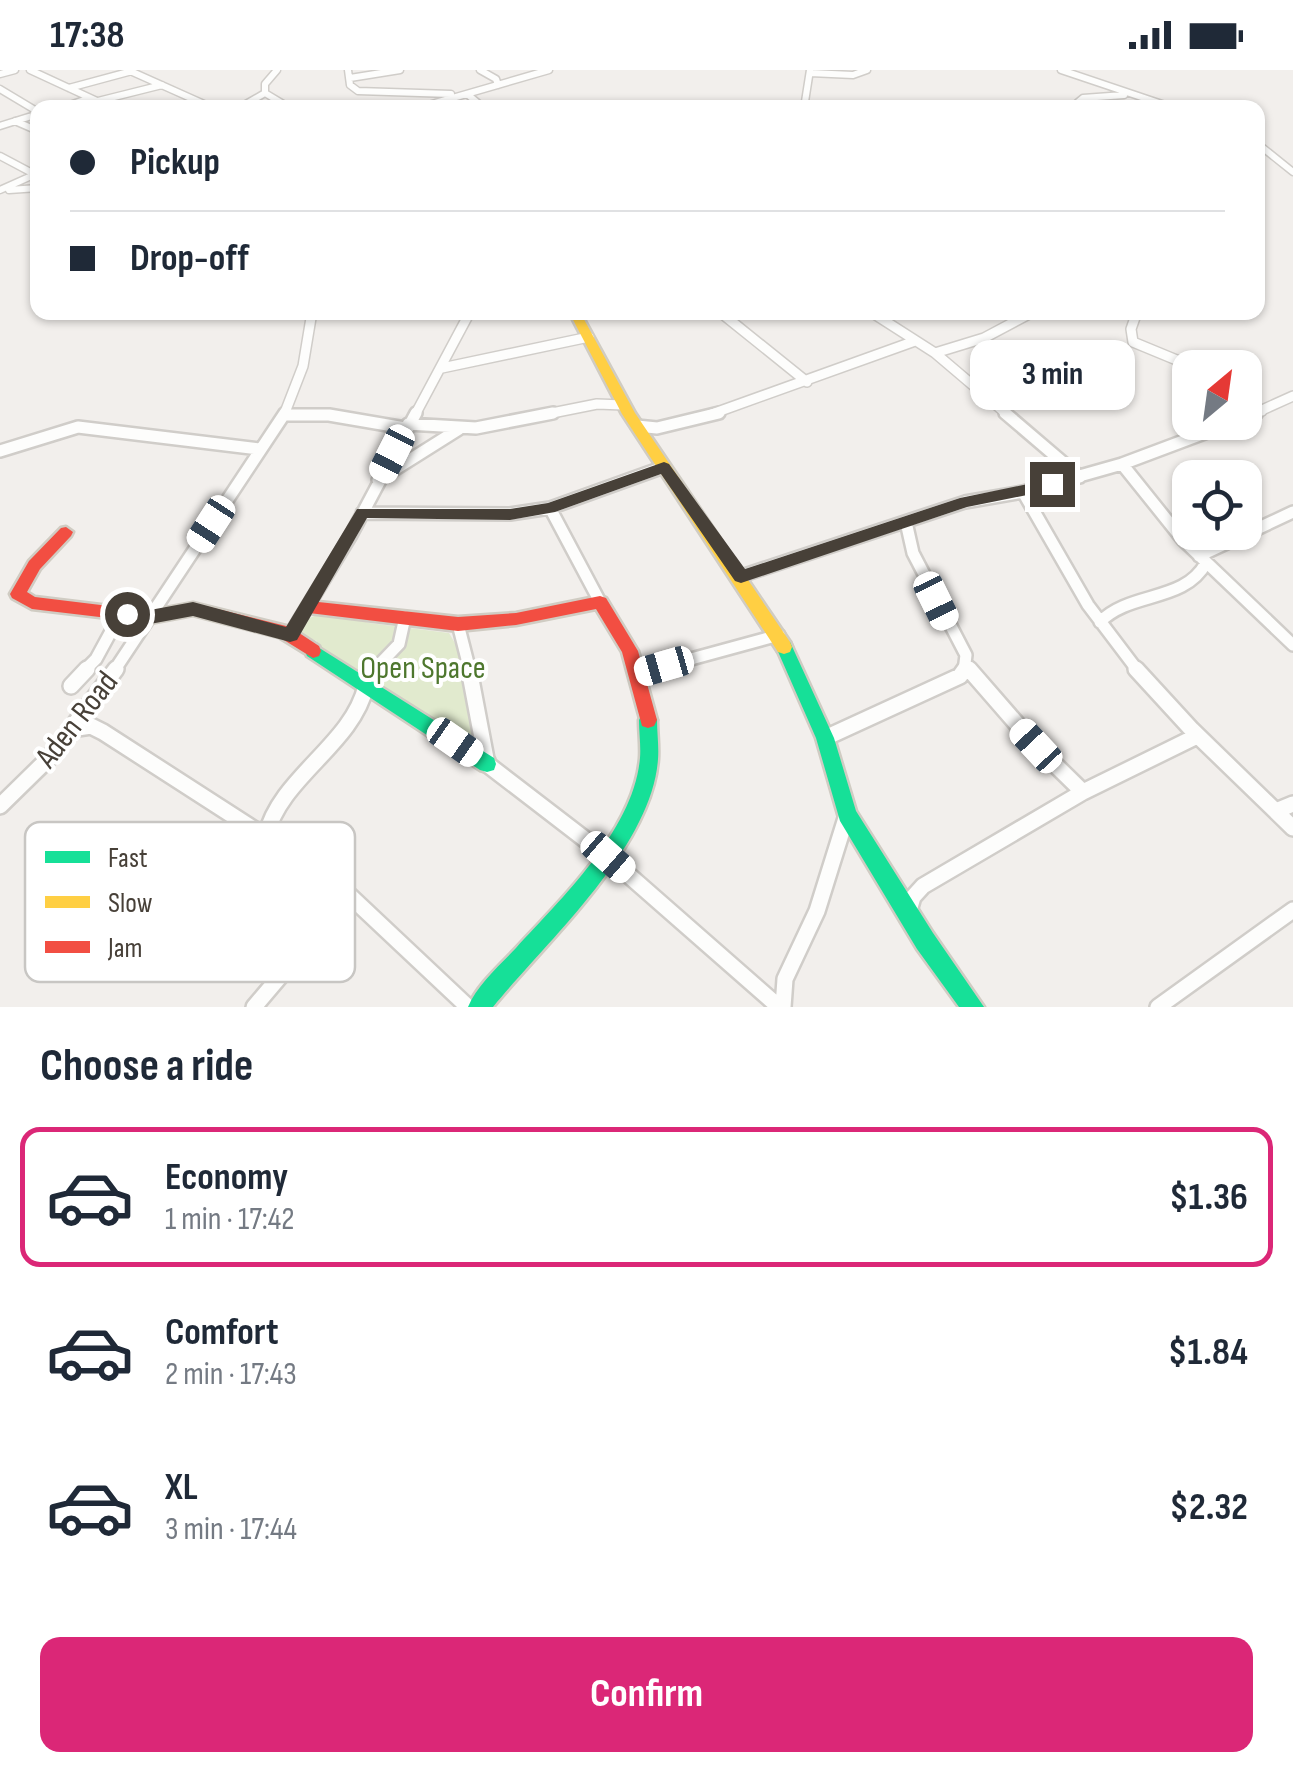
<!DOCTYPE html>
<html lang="en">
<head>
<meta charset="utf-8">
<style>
  :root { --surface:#fff; --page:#f2f2f3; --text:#1f2937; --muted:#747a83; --line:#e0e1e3; --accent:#db2777 }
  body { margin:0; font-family:"Sofia Sans Condensed",sans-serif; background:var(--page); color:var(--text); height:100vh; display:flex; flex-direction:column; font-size:38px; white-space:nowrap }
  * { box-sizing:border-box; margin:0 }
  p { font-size:32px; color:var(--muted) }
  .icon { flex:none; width:55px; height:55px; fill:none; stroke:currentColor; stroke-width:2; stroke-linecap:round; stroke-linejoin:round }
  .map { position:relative; height:937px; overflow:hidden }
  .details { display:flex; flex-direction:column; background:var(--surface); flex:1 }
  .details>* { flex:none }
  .top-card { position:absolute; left:30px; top:30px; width:1235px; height:220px; border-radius:20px; box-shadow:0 2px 8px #0004; display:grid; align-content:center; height:220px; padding:0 40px; background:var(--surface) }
  .needle { width:65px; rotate:29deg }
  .fabs { position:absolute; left:1172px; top:280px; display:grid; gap:20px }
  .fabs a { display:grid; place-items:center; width:90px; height:90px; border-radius:20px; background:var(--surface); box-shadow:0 2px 8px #0004; font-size:50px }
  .end { position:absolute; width:45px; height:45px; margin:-22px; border:12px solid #474038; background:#fff; box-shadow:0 0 0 5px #fff }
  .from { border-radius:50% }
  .bubble { position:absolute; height:70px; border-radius:20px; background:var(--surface); box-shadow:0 2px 8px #0004; font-size:32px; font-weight:700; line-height:70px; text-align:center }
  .car { position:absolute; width:30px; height:60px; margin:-30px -15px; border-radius:12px; box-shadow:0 0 8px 2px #0007; background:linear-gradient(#fff 24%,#345 0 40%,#fff 0 76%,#345 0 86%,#fff 0) }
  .top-card b { display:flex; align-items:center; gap:35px; height:95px; font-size:38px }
  .top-card b+b { border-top:2px solid var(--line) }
  .top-card i { width:25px; height:25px; background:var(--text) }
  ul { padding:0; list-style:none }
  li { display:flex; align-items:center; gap:30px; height:140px; margin:0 20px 15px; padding:0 20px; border:5px solid transparent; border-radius:20px }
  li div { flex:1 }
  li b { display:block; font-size:38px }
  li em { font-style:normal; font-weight:700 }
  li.on { border-color:var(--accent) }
  li>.icon { width:90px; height:90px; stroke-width:1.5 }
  h2 { padding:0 40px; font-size:45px; line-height:120px }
  .primary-button { display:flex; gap:20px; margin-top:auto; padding:20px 40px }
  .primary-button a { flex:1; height:115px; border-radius:20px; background:var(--accent); color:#fff; font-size:40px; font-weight:700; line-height:115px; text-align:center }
  .status { display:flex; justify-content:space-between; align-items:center; height:70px; padding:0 50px; background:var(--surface); direction:ltr }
  .status svg { height:28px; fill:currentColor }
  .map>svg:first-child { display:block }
</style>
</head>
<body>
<div class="status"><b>17:38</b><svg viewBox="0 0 49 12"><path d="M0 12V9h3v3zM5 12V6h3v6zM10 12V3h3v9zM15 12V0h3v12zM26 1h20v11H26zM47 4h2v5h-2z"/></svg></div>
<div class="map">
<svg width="1293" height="937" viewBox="0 0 1293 937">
  <rect width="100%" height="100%" fill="#f2efec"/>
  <!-- green -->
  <path fill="#e1eace" d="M329,540L369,553L449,563L466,592L482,667H467L317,584V571L296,563L307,549Z"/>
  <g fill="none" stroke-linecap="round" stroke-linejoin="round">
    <defs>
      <path id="street-far3" d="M30,0L112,38
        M128,0L213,38
        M277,0L265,14V23L290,38
        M348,0L350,15L358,21L451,24
        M480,0L496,9L498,15
        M1061,0L1174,38
        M810,3L853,5L867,0
        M0,4L15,0
        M350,8L400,0
        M69,18L132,1
        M0,19L35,40L33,45
        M467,24L484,38
        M98,31L162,15
        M61,38L90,28
        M239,38L265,23
        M418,38L549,0
        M804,38L810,0
        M1081,38L1077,33L1083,28L1124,25
        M15,51L38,61
        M0,56L38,44
        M1258,74L1293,102
        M0,86L34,104
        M0,120L38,103
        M9,120L38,118"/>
      <path id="street-far2" d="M720,242L807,312
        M871,242L935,283L1008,345
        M1137,242L1131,259L1133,272L1196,298
        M935,283L984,268L1033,242
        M442,298L589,267
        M1245,330L1262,341
        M284,345H329
        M284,345L303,296L312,242
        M415,345L470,242
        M542,345L597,334L623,335
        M709,345L915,271
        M1251,345L1293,326"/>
      <path id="street-far1" d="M1005,343L1080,407
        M284,345H329L405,358
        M1245,348L1257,343
        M408,354L476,358L553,343
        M637,356L657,358L719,343
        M0,381L78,357L259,379
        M1122,394L1183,470L1293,575
        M378,410L459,359
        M1023,422L1088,535L1138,601
        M550,438L600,532
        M362,443L510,444L550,438L664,397
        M906,452L913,483L966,585L964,601
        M1199,486L1293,442
        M741,506L965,432L1023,422L1122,394L1234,352
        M1100,552C1130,521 1184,533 1206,493
        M458,554L470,601
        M290,565L351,465L416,343
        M967,597L971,601
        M84,601L96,589L121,543
        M114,601L285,343
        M373,601L399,574L405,547
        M647,601L779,565"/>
      <path id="street" d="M469,599L487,694L608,787L779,937
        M969,599L1036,676L1083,722
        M1136,599L1192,660L1293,758
        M638,604L656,599
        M362,613L375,599
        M71,616L87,599
        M71,659L91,656L103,662L311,796L349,825L468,937
        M825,668L960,606L965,599
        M0,736L50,687L116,599
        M1276,741L1293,734
        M266,766C280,707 352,675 366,616
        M909,841L913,827L923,816L1083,722L1197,666
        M254,937L349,825
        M783,937L785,909L817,841L847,745
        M1158,937L1293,840"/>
      <path id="fast" d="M784,570L790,572L834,668L856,741L933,863L984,937H959L917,879L840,751L816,668L776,577L778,572Z
        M313,574L494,688L496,694L494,700L487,702L480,700L307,586L305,581L307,576Z
        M648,642L654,644L657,650C657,663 659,676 658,689C652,777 547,871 493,937H468C477,915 500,895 516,878C562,828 634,759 640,688C641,676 639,663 639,650L642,644Z"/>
      <path id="slow" d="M569,242H580L635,343L790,572L792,577L790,582L784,584L778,582L622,344Z"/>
      <path id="jam" d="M66,457L73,462L71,466L40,499L27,522L35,527L150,541L193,533L290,557L319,576L321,581L319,586L313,588L279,567L193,545L150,553L32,539L12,528L10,524L29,491L61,458Z
        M600,526L606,528L638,581L657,650L654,656L648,658L642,656L622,582L596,539L516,555L458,561L309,543L303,541L301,537L303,533L309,531L458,547L516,543Z"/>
    </defs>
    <!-- street-far3 casing -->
    <use href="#street-far3" stroke="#d0cdc9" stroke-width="9"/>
    <!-- street-far2 casing -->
    <use href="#street-far2" stroke="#d0cdc9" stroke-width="12"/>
    <!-- street-far1 casing -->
    <use href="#street-far1" stroke="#d0cdc9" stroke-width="16"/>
    <!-- street casing -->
    <use href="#street" stroke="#d0cdc9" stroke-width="20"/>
    <!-- fast casing -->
    <use href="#fast" stroke="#d0ccc3" stroke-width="5"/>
    <!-- slow casing -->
    <use href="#slow" stroke="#d0ccc3" stroke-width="5"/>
    <!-- jam casing -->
    <use href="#jam" stroke="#d0ccc3" stroke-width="5"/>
    <!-- street-far3 -->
    <use href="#street-far3" stroke="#fdfdfc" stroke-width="6"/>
    <!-- street-far2 -->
    <use href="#street-far2" stroke="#fdfdfc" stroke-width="9"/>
    <!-- street-far1 -->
    <use href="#street-far1" stroke="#fdfdfc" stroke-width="11"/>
    <!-- street -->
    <use href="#street" stroke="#fdfdfc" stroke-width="15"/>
    <!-- fast -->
    <use href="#fast" fill="#16e098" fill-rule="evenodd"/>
    <!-- slow -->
    <use href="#slow" fill="#ffcf43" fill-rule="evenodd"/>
    <!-- jam -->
    <use href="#jam" fill="#f24e42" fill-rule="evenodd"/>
  </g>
  <!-- route -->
  <path fill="#474038" d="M664,392L669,394L745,499L960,428L1052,409L1059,414L1052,420L967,437L741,513L735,511L661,404L555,442L510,450L367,448L297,570L290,572L193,546L150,554L121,548L118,544L127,537L150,540L193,532L286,557L357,439H510L548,433Z"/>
  <g text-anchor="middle" stroke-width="8" stroke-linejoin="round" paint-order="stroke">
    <!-- park labels -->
    <g font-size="32" fill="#4e772e" stroke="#fff">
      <text x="423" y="608">Open Space</text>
    </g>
    <!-- street labels -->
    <g font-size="32" fill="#474038" stroke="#fff">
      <text transform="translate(76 649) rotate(-52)" y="11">Aden Road</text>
    </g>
  </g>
  <!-- legend -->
  <rect x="25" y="752" width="330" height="160" rx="15" fill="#fff" stroke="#c8c6c3" stroke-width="2.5"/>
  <rect x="45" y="781" width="45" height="12" fill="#16e098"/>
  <rect x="45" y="826" width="45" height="12" fill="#ffcf43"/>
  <rect x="45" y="871" width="45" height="12" fill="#f24e42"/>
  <g font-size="28" fill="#474038">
    <text x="108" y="797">Fast</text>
    <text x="108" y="842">Slow</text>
    <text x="108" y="887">Jam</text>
  </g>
</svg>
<div class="fabs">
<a><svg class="needle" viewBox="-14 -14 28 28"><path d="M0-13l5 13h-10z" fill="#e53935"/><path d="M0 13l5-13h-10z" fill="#747a83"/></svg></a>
<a><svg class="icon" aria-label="locate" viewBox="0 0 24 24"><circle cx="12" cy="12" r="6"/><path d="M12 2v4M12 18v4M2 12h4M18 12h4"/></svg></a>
</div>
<i class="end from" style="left:127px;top:544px"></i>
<i class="end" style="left:1052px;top:414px"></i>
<div class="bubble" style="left:970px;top:270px;width:165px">3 min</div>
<i class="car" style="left:392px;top:384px;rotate:207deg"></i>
<i class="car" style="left:211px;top:454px;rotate:213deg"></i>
<i class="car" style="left:936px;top:531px;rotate:154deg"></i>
<i class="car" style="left:664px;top:596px;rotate:254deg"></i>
<i class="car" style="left:455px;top:672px;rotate:125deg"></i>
<i class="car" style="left:1036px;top:676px;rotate:317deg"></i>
<i class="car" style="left:608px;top:787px;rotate:131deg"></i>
<div class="top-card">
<b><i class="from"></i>Pickup</b>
<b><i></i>Drop-off</b>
</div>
</div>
<section class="details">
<h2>Choose a ride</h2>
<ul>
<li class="on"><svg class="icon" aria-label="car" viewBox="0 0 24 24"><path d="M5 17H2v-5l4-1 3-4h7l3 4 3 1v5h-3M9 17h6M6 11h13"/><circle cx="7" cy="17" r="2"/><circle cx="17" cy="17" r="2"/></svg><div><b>Economy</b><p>1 min · 17:42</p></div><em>$1.36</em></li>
<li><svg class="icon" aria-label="car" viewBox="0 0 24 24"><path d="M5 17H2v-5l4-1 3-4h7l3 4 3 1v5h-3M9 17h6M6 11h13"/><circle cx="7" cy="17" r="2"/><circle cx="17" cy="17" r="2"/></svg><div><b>Comfort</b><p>2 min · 17:43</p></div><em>$1.84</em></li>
<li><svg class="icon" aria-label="car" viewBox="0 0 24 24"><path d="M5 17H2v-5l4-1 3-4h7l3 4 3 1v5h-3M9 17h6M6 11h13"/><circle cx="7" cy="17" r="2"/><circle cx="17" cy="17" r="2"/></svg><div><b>XL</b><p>3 min · 17:44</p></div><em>$2.32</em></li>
</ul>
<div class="primary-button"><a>Confirm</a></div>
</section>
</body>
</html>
